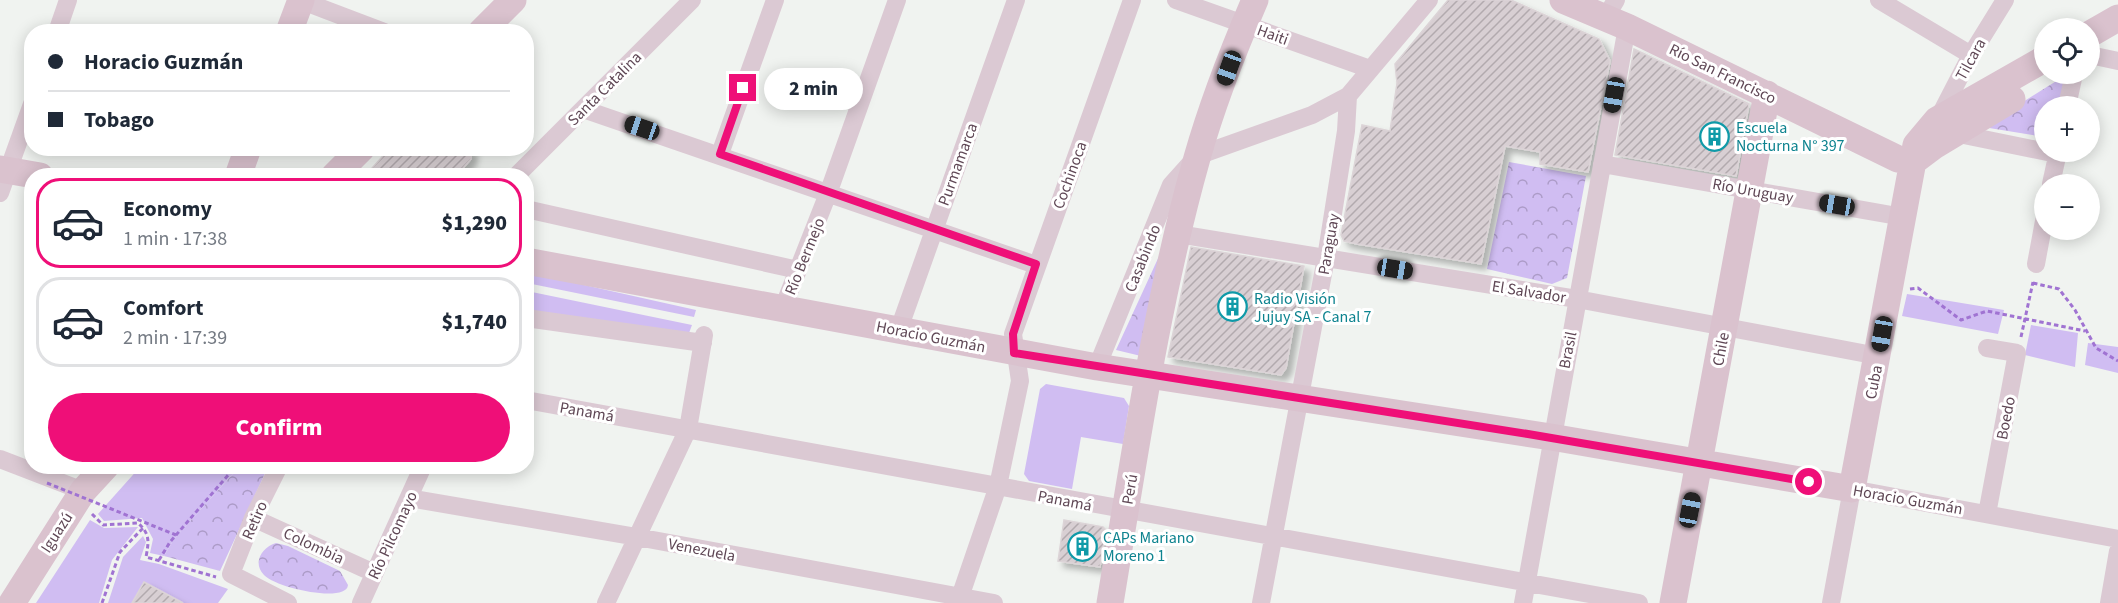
<!DOCTYPE html>
<html lang="en">
<head>
<meta charset="utf-8">
<style>
  :root { --surface:#fff; --page:#f2f2f3; --text:#1f2937; --muted:#747a83; --line:#e0e1e3; --accent:#ef0f78 }
  body { margin:0; font-family:"Source Sans 3",sans-serif; background:var(--page); color:var(--text); height:100vh; display:flex; flex-direction:column; font-size:22px; white-space:nowrap }
  * { box-sizing:border-box; margin:0 }
  p { font-size:20px; color:var(--muted) }
  .icon { flex:none; width:33px; height:33px; fill:none; stroke:currentColor; stroke-width:2; stroke-linecap:round; stroke-linejoin:round }
  .map { position:relative; flex:1; overflow:hidden }
  .sheet { position:absolute; left:24px; top:168px; width:510px; height:306px; display:flex; flex-direction:column; background:var(--surface); border-radius:24px; box-shadow:0 3px 15px #0003 }
  .sheet>* { flex:none }
  .top-card { position:absolute; left:24px; top:24px; width:510px; height:132px; border-radius:24px; box-shadow:0 3px 15px #0003; display:grid; align-content:center; height:132px; padding:0 24px; background:var(--surface) }
  .controls { position:absolute; left:2034px; top:18px; display:grid; gap:12px }
  .controls a { display:grid; place-items:center; width:66px; height:66px; border-radius:50%; background:var(--surface); box-shadow:0 3px 15px #0003; font-size:30px }
  .end { position:absolute; width:27px; height:27px; margin:-14px; border:8px solid #ef0f78; background:#fff; box-shadow:0 0 0 3px #fff }
  .from { border-radius:50% }
  .bubble { position:absolute; height:42px; border-radius:21px; background:var(--surface); box-shadow:0 3px 15px #0003; font-size:20px; font-weight:800; line-height:42px; text-align:center }
  .car { position:absolute; width:18px; height:36px; margin:-18px -9px; border-radius:8px; box-shadow:0 0 4px 2px #0007; background:linear-gradient(#222 24%,#8ab4d8 0 40%,#222 0 76%,#8ab4d8 0 86%,#222 0) }
  .top-card b { display:flex; align-items:center; gap:21px; height:57px; font-size:22px }
  .top-card b+b { border-top:2px solid var(--line) }
  .top-card i { width:15px; height:15px; background:var(--text) }
  ul { padding:10px 0 0; list-style:none }
  li { display:flex; align-items:center; gap:18px; height:90px; margin:0 12px 9px; padding:0 12px; border:3px solid var(--line); border-radius:24px }
  li div { flex:1 }
  li b { display:block; font-size:22px }
  li em { font-style:normal; font-weight:800 }
  li.active { border-color:var(--accent) }
  li>.icon { width:54px; height:54px; stroke-width:1.5 }
  .cta { display:flex; gap:12px; margin-top:auto; padding:12px 24px }
  .cta a { flex:1; height:69px; border-radius:36px; background:var(--accent); color:#fff; font-size:24px; font-weight:800; line-height:69px; text-align:center }
  .map>svg:first-child { display:block }
</style>
</head>
<body>
<div class="map">
<svg width="2118" height="603" viewBox="0 0 2118 603">
  <defs>
    <pattern id="park-crowns" width="20" height="18" patternUnits="userSpaceOnUse" patternTransform="scale(1.5)"><rect width="20" height="18" fill="#d0bdf2"/><path d="M2 6a3 3 0 1 1 6 0M12 15a3 3 0 1 1 6 0" fill="none" stroke="#ac9bc7"/></pattern>
    <pattern id="building-hatch" width="6" height="6" patternUnits="userSpaceOnUse" patternTransform="scale(1.5)"><rect width="6" height="6" fill="#d8cfd3"/><path d="M-1 1l2-2M0 6l6-6M5 7l2-2" fill="none" stroke="#b2aaae"/></pattern>
    <filter id="shadow"><feDropShadow dx="5.5" dy="5.5" stdDeviation="3" flood-color="#0004"/></filter>
  </defs>
  <rect width="100%" height="100%" fill="#f0f3f0"/>
  <!-- green -->
  <path fill="#d0bdf2" d="M526,272L696,310L694,317L527,283Z
    M527,291L692,325L689,333L527,313Z
    M1907,294L2004,310L1998,334L1902,316Z
    M2031,325L2078,333L2075,367L2025,355Z
    M2088,343L2118,347V373L2085,365Z
    M1046,384L1124,398L1129,406L1123,444L1081,437L1072,489L1029,481L1024,474L1040,389Z
    M140,467H239L174,539L164,556L150,553L153,539L142,518L104,521L98,514Z
    M90,520L104,528L138,527L112,560L99,603H36Z
    M143,536L146,542L140,560L159,564L228,589L218,603H183L144,582L132,603H108L123,557Z"/>
  <!-- park -->
  <path fill="url(#park-crowns)" d="M2066,75L2058,106H2044V137L1983,127Z
    M1509,162L1586,176L1567,278L1552,284L1487,269Z
    M1166,241L1141,356L1116,350Z
    M239,467H268L220,571L164,556L174,539Z
    M276,543L288,546L340,571L348,585C347,603 278,589 264,575C252,563 262,547 276,543Z"/>
  <!-- building -->
  <path fill="url(#building-hatch)" stroke="#dcd4d7" stroke-width="1.5" filter="url(#shadow)" d="M1448,0H1511L1599,39L1610,61L1588,172L1540,164V152L1505,146L1481,264L1357,244L1344,241L1341,235L1362,125L1390,131L1397,83L1395,64Z
    M1634,49L1749,104L1736,176L1615,155Z
    M390,148H472L471,159L456,176H365Z
    M1191,247L1304,266L1286,368L1281,375L1168,357Z
    M1064,520L1103,527L1106,530L1100,567L1058,561Z
    M144,582L183,603H132Z"/>
  <g fill="none" stroke-linecap="round" stroke-linejoin="round">
    <!-- path -->
    <path stroke="#a073d2" stroke-width="3" stroke-dasharray="4.5 3" stroke-linecap="butt" d="M2033,283L2059,289L2075,310L2096,348L2118,361
      M1910,289L1918,288L1961,320L1987,311L2085,331
      M2021,337L2033,282
      M92,514L103,525L138,523C150,534 149,541 146,557L216,577
      M159,560L170,542L236,466
      M102,603L120,552L143,528"/>
    <!-- street -->
    <path stroke="#dbc9d3" stroke-width="18" d="M300,0L384,32
      M1176,0L1370,69
      M1879,0L1971,55
      M1605,18L1616,0
      M57,32L68,0
      M2090,55L2118,61
      M2067,106L2074,74
      M583,109L1036,265
      M1938,119L1971,55L2005,0
      M1954,133L2057,154
      M720,154L775,0
      M1602,164L1903,217
      M516,176L692,0
      M2051,184L2058,152
      M0,193L32,104
      M526,209L798,270
      M1178,234L1577,299L1878,356
      M2036,264L2044,221
      M783,308L829,191L897,0
      M526,318L703,343
      M899,329L1016,0
      M1097,367L1171,185L1197,156L1312,115L1348,96L1429,0
      M526,400L1639,603
      M0,459L83,491
      M279,466L253,518L231,574L288,603
      M409,498L637,537L994,603
      M1987,514L2017,353L1987,348
      M253,518L374,573
      M361,603L423,466
      M606,603L688,429L704,335
      M958,603L998,486L1020,381L1013,334L1132,0
      M1261,603L1326,258L1346,131L1348,96
      M1523,603L1627,27
      M1831,603L1852,489L2118,539
      M2109,603L2118,551"/>
    <!-- secondary -->
    <path stroke="#dac2ce" stroke-width="27" d="M1563,0L1627,27L1898,159L1914,161
      M289,32L301,0
      M481,32L513,0
      M2090,34L2118,18
      M1914,161L1934,146L2012,99
      M0,169L40,176
      M238,176L248,148
      M334,176L362,148
      M526,261L1097,367L1551,437L1852,489L1916,145L1937,120L2044,59
      M12,603L83,491L106,466
      M1110,603C1135,454 1156,303 1197,158C1212,105 1233,51 1255,0
      M1673,603L1767,94"/>
    <!-- path-bridge -->
    <path stroke="#a073d2" stroke-width="3" stroke-dasharray="4.5 3" stroke-linecap="butt" d="M47,483L176,535"/>
  </g>
  <g fill="none" stroke-linecap="round" stroke-linejoin="round">
    <!-- route -->
    <path stroke="#ef0f78" stroke-width="8" d="M743,88L720,154L1036,264L1013,334L1014,353L1528,434L1809,482"/>
  </g>
  <!-- icons -->
  <defs>
    <symbol id="building-ring" viewBox="-11 -11 22 22"><circle r="9.5" fill="#fff" stroke="#0f9aa8" stroke-width="1.5"/><path d="M-4-6H4V6H1V3H-1V6H-4ZM-2.5-4.3h1.7v1.8h-1.7ZM.8-4.3h1.7v1.8H.8ZM-2.5-1h1.7V.8h-1.7ZM.8-1h1.7V.8H.8Z" fill="#0f9aa8"/></symbol>
  </defs>
  <g fill-rule="evenodd">
    <use href="#building-ring" x="1698" y="120" width="33" height="33"/>
    <use href="#building-ring" x="1216" y="290" width="33" height="33"/>
    <use href="#building-ring" x="1066" y="530" width="33" height="33"/>
  </g>
  <g text-anchor="middle" stroke-width="6" stroke-linejoin="round" paint-order="stroke">
    <!-- street labels -->
    <g font-size="16" fill="#5f4755" stroke="#fff">
      <text transform="translate(1273 34) rotate(20)" y="6">Haiti</text>
      <text transform="translate(1970 59) rotate(-61)" y="6">Tilcara</text>
      <text transform="translate(1723 73) rotate(26)" y="6">Río San Francisco</text>
      <text transform="translate(604 88) rotate(-45)" y="6">Santa Catalina</text>
      <text transform="translate(957 164) rotate(-70)" y="6">Purmamarca</text>
      <text transform="translate(1069 175) rotate(-70)" y="6">Cochinoca</text>
      <text transform="translate(1753 190) rotate(10)" y="6">Río Uruguay</text>
      <text transform="translate(1328 244) rotate(-80)" y="6">Paraguay</text>
      <text transform="translate(804 256) rotate(-68)" y="6">Río Bermejo</text>
      <text transform="translate(1142 258) rotate(-68)" y="6">Casabindo</text>
      <text transform="translate(1529 291) rotate(9)" y="6">El Salvador</text>
      <text transform="translate(931 336) rotate(11)" y="6">Horacio Guzmán</text>
      <text transform="translate(1720 349) rotate(-79)" y="6">Chile</text>
      <text transform="translate(1567 350) rotate(-79)" y="6">Brasil</text>
      <text transform="translate(1873 382) rotate(-79)" y="6">Cuba</text>
      <text transform="translate(587 411) rotate(10)" y="6">Panamá</text>
      <text transform="translate(2005 418) rotate(-79)" y="6">Boedo</text>
      <text transform="translate(1129 489) rotate(-80)" y="6">Perú</text>
      <text transform="translate(1908 499) rotate(10)" y="6">Horacio Guzmán</text>
      <text transform="translate(1065 500) rotate(11)" y="6">Panamá</text>
      <text transform="translate(254 520) rotate(-66)" y="6">Retiro</text>
      <text transform="translate(56 532) rotate(-57)" y="6">Iguazú</text>
      <text transform="translate(392 535) rotate(-65)" y="6">Río Pilcomayo</text>
      <text transform="translate(314 545) rotate(25)" y="6">Colombia</text>
      <text transform="translate(702 549) rotate(11)" y="6">Venezuela</text>
    </g>
    <!-- culture labels -->
    <g font-size="16" fill="#0d838f" stroke="#fff" text-anchor="start">
      <text x="1736" y="133">Escuela<tspan x="1736" dy="18">Nocturna N° 397</tspan></text>
      <text x="1254" y="304">Radio Visión<tspan x="1254" dy="18">Jujuy SA - Canal 7</tspan></text>
      <text x="1103" y="543">CAPs Mariano<tspan x="1103" dy="18">Moreno 1</tspan></text>
    </g>
  </g>
</svg>
<div class="controls">
<a><svg class="icon" aria-label="locate" viewBox="0 0 24 24"><circle cx="12" cy="12" r="6"/><path d="M12 2v4M12 18v4M2 12h4M18 12h4"/></svg></a>
<a>+</a>
<a>−</a>
</div>
<i class="end from" style="left:1809px;top:482px"></i>
<i class="end" style="left:743px;top:88px"></i>
<div class="bubble" style="left:764px;top:68px;width:99px">2 min</div>
<i class="car" style="left:1229px;top:68px;rotate:200deg"></i>
<i class="car" style="left:1614px;top:95px;rotate:190deg"></i>
<i class="car" style="left:642px;top:128px;rotate:289deg"></i>
<i class="car" style="left:1837px;top:205px;rotate:280deg"></i>
<i class="car" style="left:1395px;top:269px;rotate:99deg"></i>
<i class="car" style="left:1882px;top:334px;rotate:190deg"></i>
<i class="car" style="left:1690px;top:510px;rotate:11deg"></i>
<div class="top-card">
<b><i class="from"></i>Horacio Guzmán</b>
<b><i></i>Tobago</b>
</div>
<section class="sheet">
<ul>
<li class="active"><svg class="icon" aria-label="car" viewBox="0 0 24 24"><path d="M5 17H2v-5l4-1 3-4h7l3 4 3 1v5h-3M9 17h6M6 11h13"/><circle cx="7" cy="17" r="2"/><circle cx="17" cy="17" r="2"/></svg><div><b>Economy</b><p>1 min · 17:38</p></div><em>$1,290</em></li>
<li><svg class="icon" aria-label="car" viewBox="0 0 24 24"><path d="M5 17H2v-5l4-1 3-4h7l3 4 3 1v5h-3M9 17h6M6 11h13"/><circle cx="7" cy="17" r="2"/><circle cx="17" cy="17" r="2"/></svg><div><b>Comfort</b><p>2 min · 17:39</p></div><em>$1,740</em></li>
</ul>
<div class="cta"><a>Confirm</a></div>
</section>
</div>
</body>
</html>
